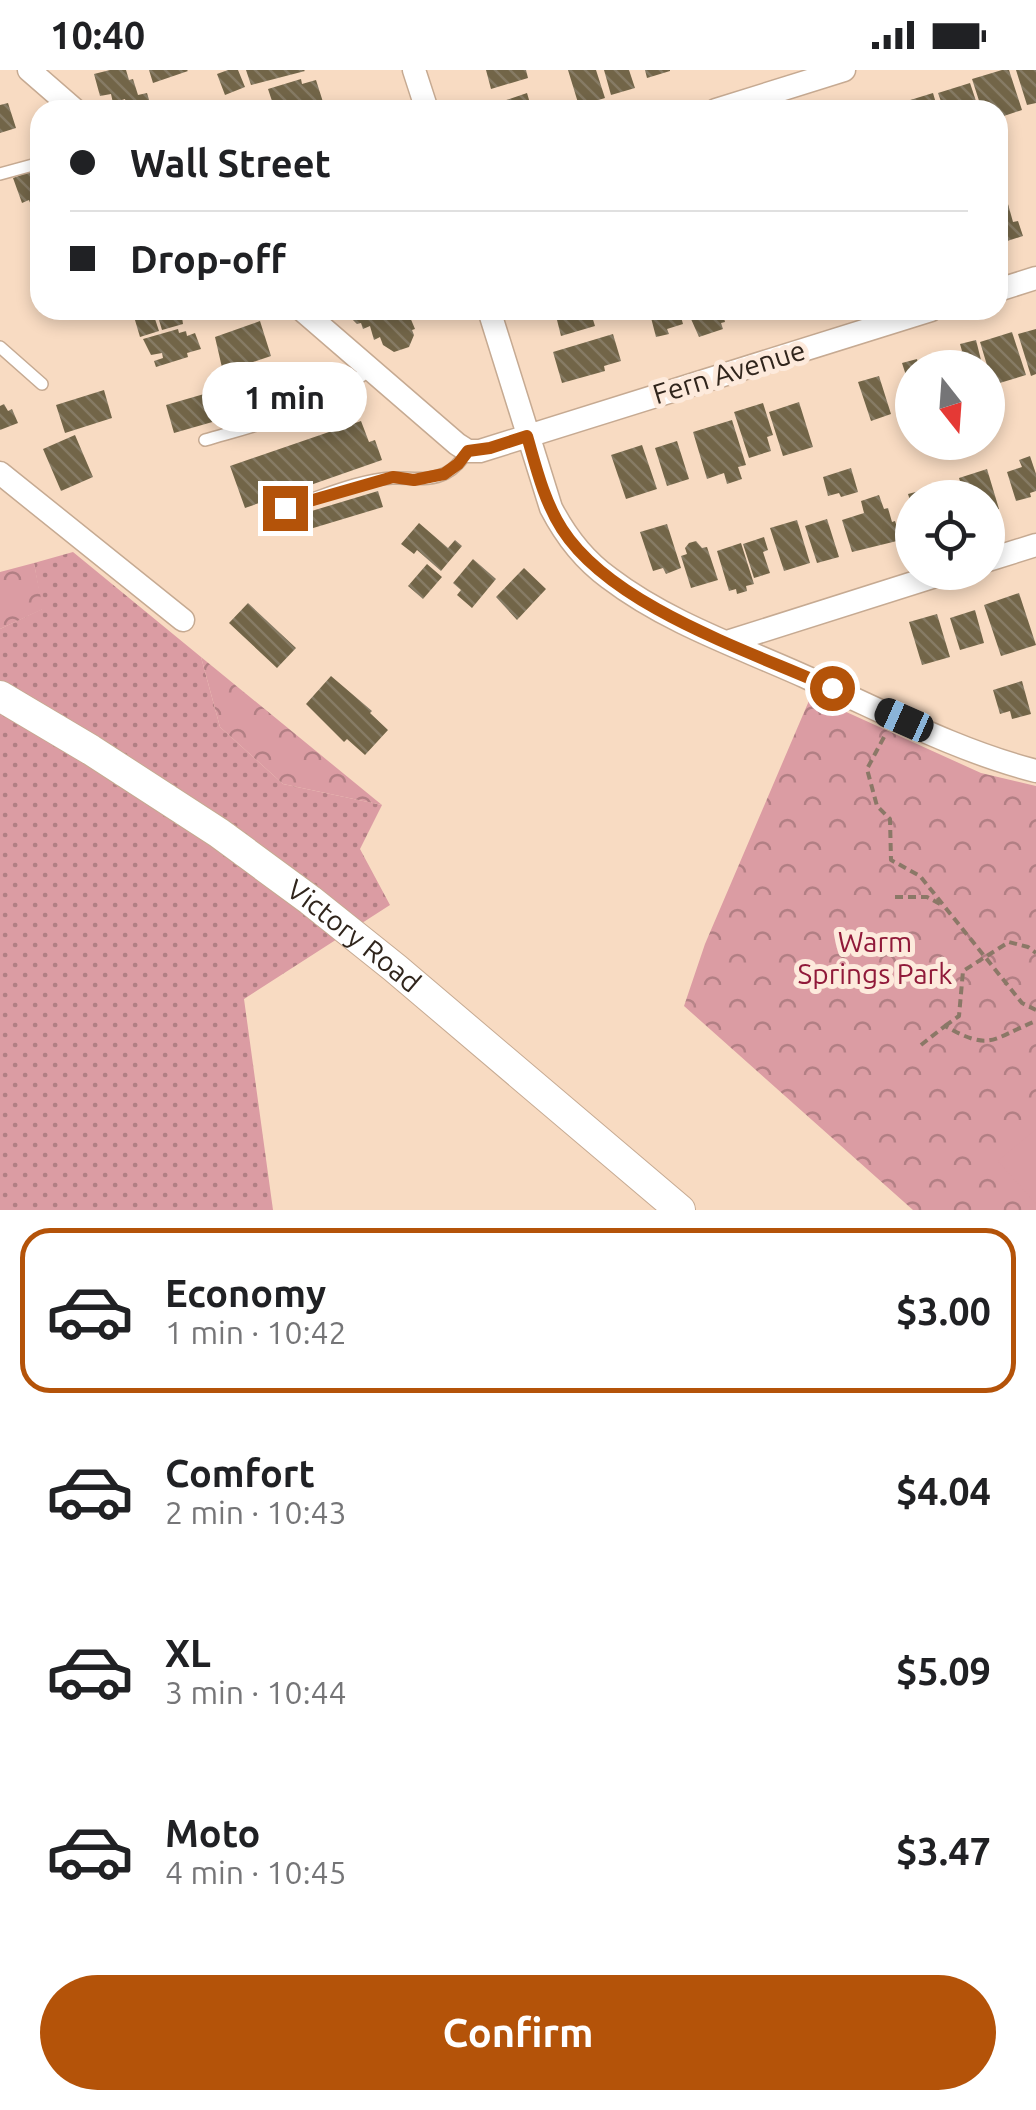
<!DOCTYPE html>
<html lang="en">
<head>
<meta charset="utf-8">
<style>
  :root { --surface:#fff; --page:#f2f2f2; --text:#202124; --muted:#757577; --line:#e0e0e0; --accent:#b45309 }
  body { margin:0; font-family:Ubuntu,sans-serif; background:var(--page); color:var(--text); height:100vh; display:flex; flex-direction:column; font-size:38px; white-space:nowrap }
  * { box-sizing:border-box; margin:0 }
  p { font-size:32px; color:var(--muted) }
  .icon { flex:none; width:55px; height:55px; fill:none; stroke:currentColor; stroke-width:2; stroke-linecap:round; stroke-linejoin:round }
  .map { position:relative; height:1140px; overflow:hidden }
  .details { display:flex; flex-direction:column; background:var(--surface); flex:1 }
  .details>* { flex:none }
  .top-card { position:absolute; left:30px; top:30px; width:978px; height:220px; border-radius:30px; box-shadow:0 5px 15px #0003; display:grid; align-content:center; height:220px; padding:0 40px; background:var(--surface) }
  .needle { width:65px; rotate:163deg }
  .fabs { position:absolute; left:895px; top:280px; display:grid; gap:20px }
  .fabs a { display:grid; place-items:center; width:110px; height:110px; border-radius:50%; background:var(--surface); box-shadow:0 5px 15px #0003; font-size:50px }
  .end { position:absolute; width:45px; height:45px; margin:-22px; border:12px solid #b45309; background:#fff; box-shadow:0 0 0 5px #fff }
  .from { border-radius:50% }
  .bubble { position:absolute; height:70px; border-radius:35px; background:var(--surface); box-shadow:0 5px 15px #0003; font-size:32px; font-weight:700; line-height:70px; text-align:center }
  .car { position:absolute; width:30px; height:60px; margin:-30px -15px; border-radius:12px; box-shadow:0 0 8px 2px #0007; background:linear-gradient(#222 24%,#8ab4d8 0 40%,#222 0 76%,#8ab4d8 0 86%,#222 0) }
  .top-card b { display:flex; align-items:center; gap:35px; height:95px; font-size:38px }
  .top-card b+b { border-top:2px solid var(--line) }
  .top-card i { width:25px; height:25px; background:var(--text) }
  ul { padding:18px 0 0; list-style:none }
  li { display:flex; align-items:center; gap:30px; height:165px; margin:0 20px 15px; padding:0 20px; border:5px solid transparent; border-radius:30px }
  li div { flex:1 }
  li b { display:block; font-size:38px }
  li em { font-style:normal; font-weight:700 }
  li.on { border-color:var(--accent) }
  li>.icon { width:90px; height:90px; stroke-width:1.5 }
  .primary-button { display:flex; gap:20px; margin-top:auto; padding:20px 40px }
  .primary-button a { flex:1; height:115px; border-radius:60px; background:var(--accent); color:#fff; font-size:40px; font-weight:700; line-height:115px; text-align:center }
  .status { display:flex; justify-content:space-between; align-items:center; height:70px; padding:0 50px; background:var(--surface); direction:ltr }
  .status svg { height:28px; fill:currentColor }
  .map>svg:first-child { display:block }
</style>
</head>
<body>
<div class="status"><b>10:40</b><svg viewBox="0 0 49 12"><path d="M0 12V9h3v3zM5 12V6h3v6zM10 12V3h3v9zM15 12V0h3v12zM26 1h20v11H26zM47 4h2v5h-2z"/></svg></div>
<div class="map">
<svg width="1036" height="1140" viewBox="0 0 1036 1140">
  <defs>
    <pattern id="grass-dots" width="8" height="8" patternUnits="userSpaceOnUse" patternTransform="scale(2.5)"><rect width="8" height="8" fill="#db9ca3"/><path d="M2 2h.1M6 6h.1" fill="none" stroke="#b27f84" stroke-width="1.8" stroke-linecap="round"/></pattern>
    <pattern id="forest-crowns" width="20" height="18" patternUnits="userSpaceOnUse" patternTransform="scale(2.5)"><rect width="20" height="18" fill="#db9ca3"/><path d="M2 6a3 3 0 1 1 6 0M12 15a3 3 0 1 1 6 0" fill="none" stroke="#b27f84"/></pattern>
    <pattern id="building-back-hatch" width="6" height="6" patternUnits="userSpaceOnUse" patternTransform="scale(2.5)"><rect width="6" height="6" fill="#726548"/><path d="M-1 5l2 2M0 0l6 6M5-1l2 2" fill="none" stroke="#867b65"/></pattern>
  </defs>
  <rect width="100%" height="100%" fill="#f8dbc2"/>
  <!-- grass -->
  <path fill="url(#grass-dots)" d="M73,482L201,587L220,657L283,714L382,735L360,779L390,835L244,929L273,1140H0V559L42,539L34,493Z"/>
  <!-- forest -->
  <path fill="url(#forest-crowns)" d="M34,493L43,539L0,559V502Z
    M201,587L382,735L283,714L220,657Z
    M811,626L981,703L1036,716V1140H913L684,936L705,874Z"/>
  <!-- garden -->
  <path fill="#db9ca3" d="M1036,1059V1134L998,1091Z"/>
  <!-- building -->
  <path fill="url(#building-back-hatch)" d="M110,0H126L129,10L133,9L138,25L147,23L152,40H128L125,29L113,33L111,24L100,26L94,4Z
    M149,0H187L188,1L153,13Z
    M228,0H238L245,17L225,25L217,4Z
    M246,0H304L305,1L251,15Z
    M486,0H526L528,8L491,19Z
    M568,0H596L605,28L579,36Z
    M604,0H629L635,18L611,25Z
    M645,0H670V1L647,8Z
    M1002,0H1009L1022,40L998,48V40H982L972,9Z
    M1016,0H1036V33L1027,35Z
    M301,9L302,14L316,10L323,32L298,40H275L268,19Z
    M970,13L979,40H944L938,23Z
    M527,23L532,40H487L486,37Z
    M933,23L938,40H909L907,31Z
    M8,33L16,58L0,63V35Z
    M894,33L896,40H873V39Z
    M40,98V145L35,146L29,130L22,133L13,108Z
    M1003,116L1013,152L1018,151L1023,166L998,174V118Z
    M59,240H84V241L61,248Z
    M132,240H152L159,261L140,267Z
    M156,240L181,241L183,254L162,260Z
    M343,240H407L415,259L412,260L414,265L409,277L394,282L383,275L380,267L374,270L370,256L363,259L361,253L357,254Z
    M572,240H590L595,256L561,266L556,246Z
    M649,240H679L683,254L667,259L669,264L656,267Z
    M687,240H722L725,252L721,253L723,259L699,267Z
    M769,240H798V241L771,249Z
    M260,251L271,286L223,302L215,267Z
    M178,259L179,263L186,261L187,266L195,263L201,279L187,283L188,287L156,297L154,291L163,288L162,283L151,285L143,269Z
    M1036,259V304L1031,306L1018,264Z
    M1012,262L1026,305L993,315L980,272Z
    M613,264L621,291L604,296L605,301L562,313L553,282Z
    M976,270L983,298H957L954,284L962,281L960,274Z
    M948,281L953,298H922L920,290Z
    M917,289L919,298H912V324L902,293Z
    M298,297L306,325L174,363L166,335Z
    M879,306L891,344L871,351L858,312Z
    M104,320L112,348L65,363L56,335Z
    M799,332L813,377L783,386L769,342Z
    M763,333L773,365L767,367L771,381L749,388L734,342Z
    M4,334L8,341L12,339L18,353L0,360V336Z
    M732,350L746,395L738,397L742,409L727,414L724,403L707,409L693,362Z
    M361,351L369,372L375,370L382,390L245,438L230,396Z
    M75,365L93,407L61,421L43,379Z
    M677,371L689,409L667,416L655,378Z
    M642,375L657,419L626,429L611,385Z
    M1030,386L1036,404V421L1030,423L1031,427L1016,431L1007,402L1022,397L1019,390Z
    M851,398L858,422L841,427L839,423L828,426L823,407Z
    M987,399L999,439L988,443V428H965L959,408Z
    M956,412L960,428H937L935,418Z
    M923,420L926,428H912V437L908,424Z
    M378,421L383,437L300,462L295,446Z
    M879,425L884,439L888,438L892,452L895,451L901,470L852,482L842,450L864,443L861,431Z
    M827,449L839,487L817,493L805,456Z
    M797,450L810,493L784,501L770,458Z
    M419,453L448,478L455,470L462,476L441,501L417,480L414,484L401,474Z
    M667,454L681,498L666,504L663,498L653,501L640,462Z
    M764,467L768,480L763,482L770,503L754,508L743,474Z
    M696,471L702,478L707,477L718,510L691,518L681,486L687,484L685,478L689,473Z
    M741,473L754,514L746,516L747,521L737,524L736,519L729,521L717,481Z
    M473,489L496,509L472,538L457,525L461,520L453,513Z
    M427,494L442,507L423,529L408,516Z
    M524,498L546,519L517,550L496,527Z
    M1019,523L1036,575L1001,586L984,535Z
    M248,533L296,578L277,598L229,553Z
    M975,540L984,573L960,580L950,548Z
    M937,544L950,587L922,595L909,552Z
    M331,606L372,641L370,643L388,660L365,685L347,669L344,672L306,634Z
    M1022,611L1031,644L1012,649L1010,641L1000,644L993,620Z"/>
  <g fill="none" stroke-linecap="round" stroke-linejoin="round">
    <defs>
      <path id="service" d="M0,104L40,93
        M0,277L42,314
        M205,370C263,353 322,340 370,299
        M285,438C319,428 357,410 392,408C410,407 429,412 446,403C456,398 462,389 468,381"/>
      <path id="minor" d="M29,0L75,40
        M414,0L427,40
        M716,40L844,0
        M998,220L1036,208
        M302,240L457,374L468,381H480L931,240
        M489,240L551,438C565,465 584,490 609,508C668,553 742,578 808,608C883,641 957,681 1036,701
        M0,403L183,550
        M988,490L1036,475
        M727,572L948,502"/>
      <g id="secondary">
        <path id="s1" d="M0,626L91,680L219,763L310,830L395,898L680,1140"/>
      </g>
    </defs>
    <!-- service casing -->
    <use href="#service" stroke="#c6aa92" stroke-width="14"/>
    <!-- minor casing -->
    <use href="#minor" stroke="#c6aa92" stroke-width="25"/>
    <!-- secondary casing -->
    <use href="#secondary" stroke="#c6aa92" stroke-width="32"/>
    <!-- path -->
    <path stroke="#8b7867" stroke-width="4" stroke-dasharray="8 5" stroke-linecap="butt" d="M884,667L867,699L877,736L890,749L891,790L920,806L1022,933L1036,940
      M895,827H927L940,834
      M945,956L959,946L963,901L1009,872L1028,877L1036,883
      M921,975L945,956C991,982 991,969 1036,951"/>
    <!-- service -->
    <use href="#service" stroke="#fff" stroke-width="11"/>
    <!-- minor -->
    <use href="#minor" stroke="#fff" stroke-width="22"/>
    <!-- secondary -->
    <use href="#secondary" stroke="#fff" stroke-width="30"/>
  </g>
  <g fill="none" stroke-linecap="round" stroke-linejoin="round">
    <!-- route -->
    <path stroke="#b45309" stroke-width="12" d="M285,438L393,407L414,410L444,404L458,394L468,381L490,378L527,366C536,397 544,431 562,459C612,537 750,581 832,618"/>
  </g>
  <g text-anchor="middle" stroke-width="10" stroke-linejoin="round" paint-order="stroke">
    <!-- street labels -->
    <g font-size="28" fill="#30251c" stroke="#fdeadc">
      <text transform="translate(729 302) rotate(-17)" y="10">Fern Avenue</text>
      <text dy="10" stroke="none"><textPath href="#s1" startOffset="428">Victory Road</textPath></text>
    </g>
    <!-- park labels -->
    <g font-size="28" fill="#901939" stroke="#fdeadc">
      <text x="875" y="882">Warm<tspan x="875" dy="32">Springs Park</tspan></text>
    </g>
  </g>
</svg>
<div class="fabs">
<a><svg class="needle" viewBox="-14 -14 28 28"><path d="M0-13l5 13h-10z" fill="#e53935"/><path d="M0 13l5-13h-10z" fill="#757577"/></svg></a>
<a><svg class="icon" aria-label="locate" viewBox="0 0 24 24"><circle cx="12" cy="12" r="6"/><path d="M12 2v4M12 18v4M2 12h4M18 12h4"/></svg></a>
</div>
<i class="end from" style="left:832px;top:618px"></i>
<i class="end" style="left:285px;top:438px"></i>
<div class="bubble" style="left:202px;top:292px;width:165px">1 min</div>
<i class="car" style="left:904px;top:650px;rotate:294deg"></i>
<div class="top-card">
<b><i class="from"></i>Wall Street</b>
<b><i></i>Drop-off</b>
</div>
</div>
<section class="details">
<ul>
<li class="on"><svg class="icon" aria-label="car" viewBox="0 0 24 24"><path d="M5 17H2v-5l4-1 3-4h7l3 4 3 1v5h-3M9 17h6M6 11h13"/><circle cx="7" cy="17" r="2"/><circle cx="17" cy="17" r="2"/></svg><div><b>Economy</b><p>1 min · 10:42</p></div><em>$3.00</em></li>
<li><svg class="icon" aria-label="car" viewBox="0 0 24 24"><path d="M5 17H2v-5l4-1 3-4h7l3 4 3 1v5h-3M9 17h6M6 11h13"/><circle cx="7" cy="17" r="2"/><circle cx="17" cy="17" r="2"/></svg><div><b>Comfort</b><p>2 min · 10:43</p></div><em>$4.04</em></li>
<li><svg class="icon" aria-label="car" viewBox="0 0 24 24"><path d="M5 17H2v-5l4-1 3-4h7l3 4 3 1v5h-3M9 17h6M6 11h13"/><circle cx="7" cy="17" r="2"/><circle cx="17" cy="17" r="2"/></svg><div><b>XL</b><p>3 min · 10:44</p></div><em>$5.09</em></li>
<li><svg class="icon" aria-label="car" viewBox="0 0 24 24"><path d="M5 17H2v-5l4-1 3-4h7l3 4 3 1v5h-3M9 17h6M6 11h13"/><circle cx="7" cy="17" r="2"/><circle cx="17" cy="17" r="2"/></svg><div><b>Moto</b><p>4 min · 10:45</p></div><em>$3.47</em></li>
</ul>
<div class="primary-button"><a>Confirm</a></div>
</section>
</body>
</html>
